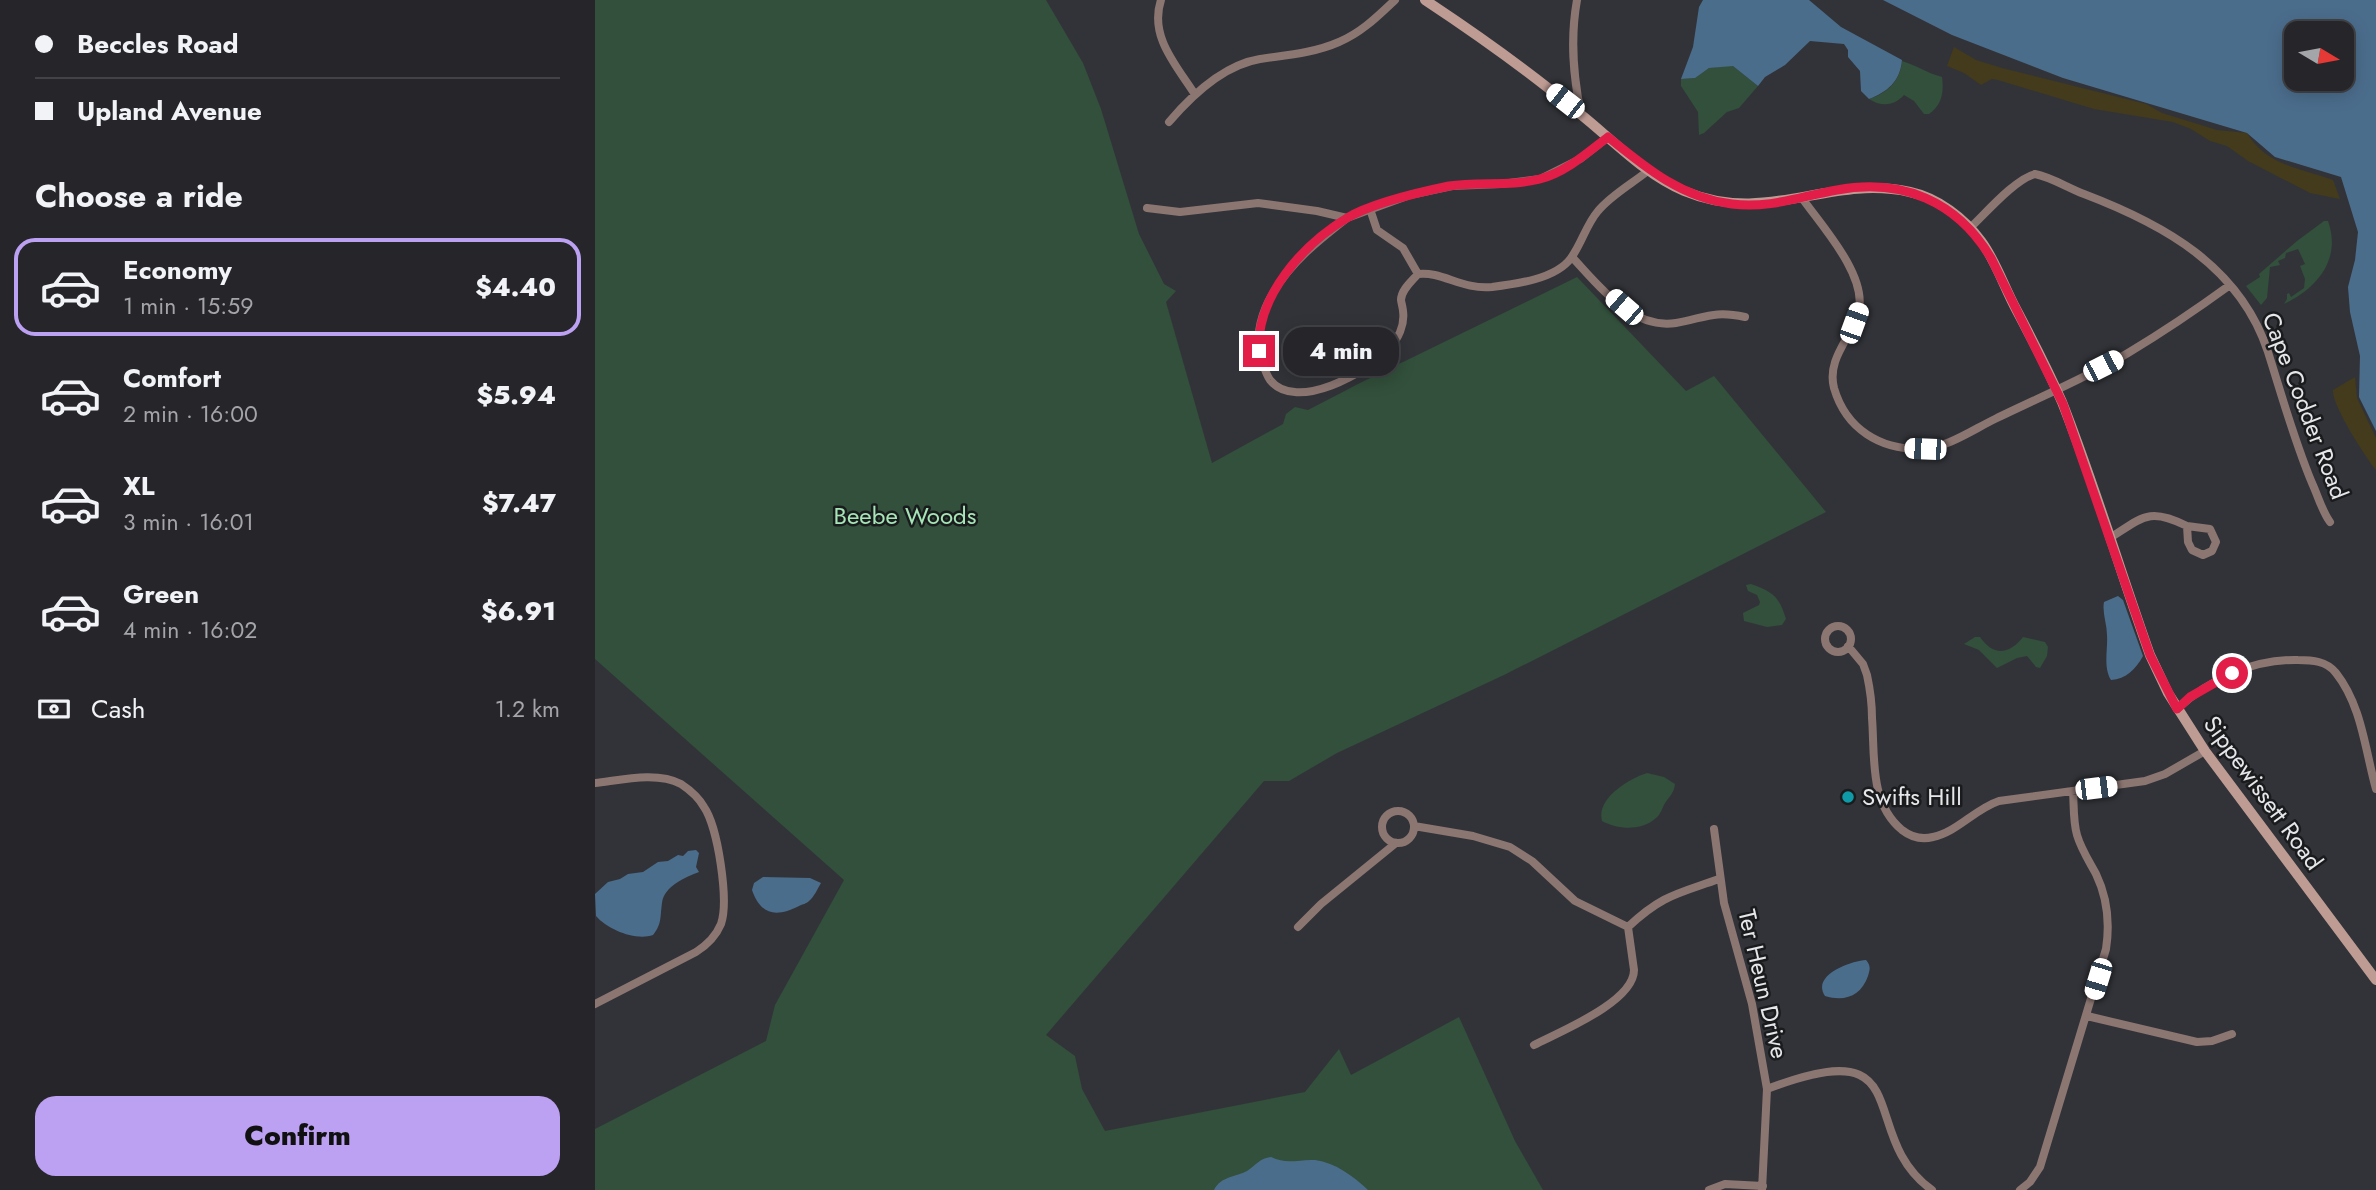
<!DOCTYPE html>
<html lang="en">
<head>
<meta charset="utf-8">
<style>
  :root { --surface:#26262a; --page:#2e2e32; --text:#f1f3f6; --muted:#a4a5a8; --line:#424347; --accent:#bca0f2 }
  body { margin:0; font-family:Jost,sans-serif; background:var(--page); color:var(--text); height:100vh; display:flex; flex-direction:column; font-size:26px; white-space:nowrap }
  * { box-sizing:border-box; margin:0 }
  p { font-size:23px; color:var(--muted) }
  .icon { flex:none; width:38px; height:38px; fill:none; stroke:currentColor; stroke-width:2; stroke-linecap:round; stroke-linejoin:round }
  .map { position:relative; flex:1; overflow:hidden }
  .sheet { display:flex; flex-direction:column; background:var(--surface); width:595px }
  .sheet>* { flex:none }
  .hud { display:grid; align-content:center; height:154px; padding:0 35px; background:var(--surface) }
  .needle { width:46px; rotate:100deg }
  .buttons { position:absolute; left:1689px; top:21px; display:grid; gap:14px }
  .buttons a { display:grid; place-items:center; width:70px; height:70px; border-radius:14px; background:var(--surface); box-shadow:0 4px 18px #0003,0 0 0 2px var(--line); font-size:35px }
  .end { position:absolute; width:32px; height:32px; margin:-16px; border:9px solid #e11d48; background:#fff; box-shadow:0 0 0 4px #fff }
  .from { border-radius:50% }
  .bubble { position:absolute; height:49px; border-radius:21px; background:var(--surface); box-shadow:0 4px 18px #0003,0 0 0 2px var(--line); font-size:23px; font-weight:800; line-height:49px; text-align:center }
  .car { position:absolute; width:21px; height:42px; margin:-21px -10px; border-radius:9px; box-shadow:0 0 5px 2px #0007; background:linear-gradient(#fff 24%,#345 0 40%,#fff 0 76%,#345 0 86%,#fff 0) }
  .hud b { display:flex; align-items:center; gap:24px; height:66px; font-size:26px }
  .hud b+b { border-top:2px solid var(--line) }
  .hud i { width:18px; height:18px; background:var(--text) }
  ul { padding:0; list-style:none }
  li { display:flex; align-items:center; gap:21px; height:98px; margin:0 14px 10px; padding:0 21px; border:4px solid transparent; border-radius:21px }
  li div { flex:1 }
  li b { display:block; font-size:26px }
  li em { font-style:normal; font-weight:800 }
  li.current { border-color:var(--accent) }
  li>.icon { width:63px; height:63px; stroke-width:1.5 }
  h2 { padding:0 35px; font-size:32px; line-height:84px }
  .pay { display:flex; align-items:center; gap:18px; height:77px; padding:0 35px; font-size:26px }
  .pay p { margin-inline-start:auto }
  .action { display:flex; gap:14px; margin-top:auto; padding:14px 35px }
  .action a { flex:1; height:80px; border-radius:21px; background:var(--accent); color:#111; font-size:28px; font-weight:800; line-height:80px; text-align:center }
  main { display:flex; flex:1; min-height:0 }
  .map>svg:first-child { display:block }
</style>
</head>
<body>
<main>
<section class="sheet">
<div class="hud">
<b><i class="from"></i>Beccles Road</b>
<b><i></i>Upland Avenue</b>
</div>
<h2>Choose a ride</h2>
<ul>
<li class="current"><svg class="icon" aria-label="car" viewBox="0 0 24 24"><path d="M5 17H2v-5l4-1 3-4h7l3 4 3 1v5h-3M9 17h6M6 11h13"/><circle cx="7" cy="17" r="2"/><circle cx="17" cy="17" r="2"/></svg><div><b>Economy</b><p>1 min · 15:59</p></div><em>$4.40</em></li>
<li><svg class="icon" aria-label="car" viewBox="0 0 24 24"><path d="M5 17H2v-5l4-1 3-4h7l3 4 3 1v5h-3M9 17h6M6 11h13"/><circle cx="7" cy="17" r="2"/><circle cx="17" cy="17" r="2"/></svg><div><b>Comfort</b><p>2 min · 16:00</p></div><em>$5.94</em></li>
<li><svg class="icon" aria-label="car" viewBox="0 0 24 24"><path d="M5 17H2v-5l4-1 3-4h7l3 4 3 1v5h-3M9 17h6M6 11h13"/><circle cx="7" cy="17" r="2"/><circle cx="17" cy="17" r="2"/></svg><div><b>XL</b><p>3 min · 16:01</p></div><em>$7.47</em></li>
<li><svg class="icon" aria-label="car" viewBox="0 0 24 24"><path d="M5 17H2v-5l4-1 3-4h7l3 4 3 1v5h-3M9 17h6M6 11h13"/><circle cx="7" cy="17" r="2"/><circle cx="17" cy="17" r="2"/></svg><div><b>Green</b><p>4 min · 16:02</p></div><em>$6.91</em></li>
</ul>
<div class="pay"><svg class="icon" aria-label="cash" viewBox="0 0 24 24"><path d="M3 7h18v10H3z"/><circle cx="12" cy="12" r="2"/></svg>Cash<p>1.2 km</p></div>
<div class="action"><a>Confirm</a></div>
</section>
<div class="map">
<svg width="1781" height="1190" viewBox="0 0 1781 1190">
  <rect width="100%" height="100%" fill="#323338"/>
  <!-- green -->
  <path fill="#32503b" d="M0,0H451L488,63L506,109L544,234L569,284L581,291L571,302L617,463L688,424L691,414L700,407L713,410L765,383L982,277L1091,391L1119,376L1231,512L909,675L742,753L694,781H669L451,1035L480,1056L487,1089L510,1131L710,1092L744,1049L756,1075L864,1017L920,1141L948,1190H0V1129L171,1041L180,1005L249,880L0,659Z
    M1307,61C1321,65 1332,73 1347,77C1349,92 1347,105 1334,114H1329L1319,101L1309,95C1299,106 1286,107 1274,99C1293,93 1305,81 1307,61Z
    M1131,66H1138L1163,86L1144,108L1132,112L1109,133L1104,135L1103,112L1086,86V79L1099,78L1114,68Z
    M1729,221H1733C1747,260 1721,289 1689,304L1692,299V294L1694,293L1696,297L1709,288L1710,279L1705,266L1710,264L1703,249L1691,253L1690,258L1683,261L1685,265L1675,267L1672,298L1666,305L1651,286L1665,277L1664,274L1702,241Z
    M1156,584C1178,592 1184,596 1191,619L1187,625L1172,627L1149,621L1148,613L1164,605L1165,602L1162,595L1153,591L1151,585Z
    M1380,637H1385C1398,656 1414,655 1428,637L1450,642L1453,647L1452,656L1445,668L1441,667L1432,656L1422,658L1402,668L1384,650L1369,644Z
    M1052,773L1069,777L1080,784C1079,793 1075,796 1070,803C1067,808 1066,814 1061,818C1047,831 1023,830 1007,821C1001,799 1033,779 1052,773Z"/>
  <!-- sand -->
  <path fill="#433b1b" d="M1359,47L1381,60L1407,68L1551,104L1567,113L1622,130L1652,133C1671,166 1706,168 1738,180L1745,199L1715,193L1653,161L1632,146L1615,141L1596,129L1578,122L1499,109L1403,80L1397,79L1386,85L1369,73L1352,66Z
    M1760,377L1762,398L1781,438V470C1771,458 1736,404 1738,390Z"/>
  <!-- water -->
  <path fill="#4b6d8c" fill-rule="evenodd" d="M1108,0H1214L1246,27L1307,60C1305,82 1292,92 1274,99L1266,91L1265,71L1253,57V50L1249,44L1215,41L1190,65L1170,77L1163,86L1138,66L1114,68L1100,78L1086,79L1098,47L1104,7Z
    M1288,0H1781V431L1764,397L1765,356L1755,312L1753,287L1760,260L1763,232L1746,177L1680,157L1652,133L1468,78L1357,35ZM1701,33H1746V79H1701Z
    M1523,596L1528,600L1548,656C1541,669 1531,679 1516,680C1508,667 1513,650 1512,635C1512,624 1507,613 1509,602Z
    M101,850L104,853L101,867L104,872C91,877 69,886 67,903C65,917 67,924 58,935C41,941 13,930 1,916L0,894L13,882L25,879L33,874L48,872L63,862L73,861L83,855L88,856L93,851Z
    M168,877L215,878L226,883C223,888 219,897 214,901C211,904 208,904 204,906C182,917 166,916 157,890L159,883Z
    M1271,960C1276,966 1275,969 1273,976C1266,996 1250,1002 1230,996C1216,975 1256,961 1271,960Z
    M676,1157C692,1165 704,1159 720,1160C741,1163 758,1176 773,1190H619C626,1176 641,1177 652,1171C661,1165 665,1158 676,1157Z"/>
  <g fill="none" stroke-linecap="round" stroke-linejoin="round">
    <!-- minor -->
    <path stroke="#8c7672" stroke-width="8" d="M566,0C554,36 581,65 599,93
      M982,0C975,39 978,75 986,114
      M574,122C597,95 628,65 665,59C692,55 719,53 744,42C766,33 783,16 800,0
      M1207,198C1226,225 1271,274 1264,309C1259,336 1231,357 1239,388C1251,429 1285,450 1327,449C1352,448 1379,429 1400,419C1445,397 1491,378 1533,353C1568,332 1602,309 1635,285
      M552,208L585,212L663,203L722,211L752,218L815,195L857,186L906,184L945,179L985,159L1013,137
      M775,209L782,230L808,248L823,274
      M752,218C724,240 696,262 678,293C667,311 660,335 665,355C668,363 670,373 675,380C701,413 773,372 794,349C803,339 810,325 808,311C808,309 806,301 806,300C806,290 817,281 823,274C847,271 867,290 897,287C921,284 961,279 976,258C987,243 991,225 1003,211C1016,195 1038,183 1054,170
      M1375,228C1390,214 1420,179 1440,174C1456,177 1473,188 1489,194C1568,224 1645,266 1673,352C1687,396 1699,440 1717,483C1723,496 1727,511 1735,522
      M977,257C1004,286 1037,330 1081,323C1110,318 1118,310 1150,317
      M1592,526L1615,529L1621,542L1617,551L1608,555L1597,550L1593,542Z
      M1515,538C1548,517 1554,507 1592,526
      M1230 639a13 13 0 1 1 26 0a13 13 0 1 1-26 0Z
      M1253,646L1268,664L1272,675C1275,689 1277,704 1277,718C1280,756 1274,803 1307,830C1316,837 1326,840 1338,837C1362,832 1380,809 1404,801L1550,781L1570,774L1610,751
      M1582,709C1615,679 1658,659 1703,660C1717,660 1732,661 1741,673C1767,706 1770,750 1781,789
      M0,783C26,780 62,771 86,784C95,790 104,798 109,807C123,827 134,901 126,924C121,936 112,945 101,952L0,1004
      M787 827a16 16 0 1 1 32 0a16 16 0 1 1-32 0Z
      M819,826L878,836L915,847L937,861L980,901L1033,927L1039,970C1039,1002 964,1032 939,1045
      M1119,829L1129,903L1157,1004L1172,1089L1167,1190
      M703,927L726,904L801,843
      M1033,927C1067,895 1082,894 1124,879
      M1492,1016L1602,1042L1617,1041L1637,1034
      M1172,1089C1328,1029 1259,1134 1337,1190
      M1114,1190L1130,1184L1168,1186
      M1425,1190L1435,1182L1445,1167L1511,949C1515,923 1513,899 1501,874C1494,861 1486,849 1482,835C1478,821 1479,806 1478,791"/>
    <!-- secondary -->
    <path stroke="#be9c94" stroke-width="10" d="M830,0C883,35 935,72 984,113C1018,140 1049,174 1089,191C1173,226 1233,174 1315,192C1343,198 1369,218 1386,241C1401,261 1409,287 1421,309C1437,339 1453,370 1467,402C1500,485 1525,571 1555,655L1573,693L1610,751L1781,980"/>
  </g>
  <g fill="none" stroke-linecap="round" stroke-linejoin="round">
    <!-- route -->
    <path stroke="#e11d48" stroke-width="9" d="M664,351C661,297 707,245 752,218C777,203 825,192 854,186C883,181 915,187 945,179C971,172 992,153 1013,137C1051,168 1087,198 1137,204C1174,209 1207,196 1242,190C1307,178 1362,201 1396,258L1468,404L1555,655L1582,709L1595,697L1637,673"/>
  </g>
  <!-- markers -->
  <circle fill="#0f9aa8" stroke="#1a1b1d" stroke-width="2.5" cx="1253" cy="797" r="7"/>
  <g text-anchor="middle" stroke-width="5" stroke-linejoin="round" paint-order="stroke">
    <!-- street labels -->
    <g font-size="24" fill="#e6e7ea" stroke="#1a1b1d">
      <text transform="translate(1710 406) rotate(69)" y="8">Cape Codder Road</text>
      <text transform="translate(1668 793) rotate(54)" y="8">Sippewissett Road</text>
      <text transform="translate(1168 984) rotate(77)" y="8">Ter Heun Drive</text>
    </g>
    <!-- park labels -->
    <g font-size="24" fill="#a5e5b6" stroke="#1a1b1d">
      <text x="310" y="524">Beebe Woods</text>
    </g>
    <!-- poi labels -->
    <g font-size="24" fill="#e6e7ea" stroke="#1a1b1d" text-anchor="start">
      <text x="1267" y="805">Swifts Hill</text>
    </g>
  </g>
</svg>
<div class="buttons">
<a><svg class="needle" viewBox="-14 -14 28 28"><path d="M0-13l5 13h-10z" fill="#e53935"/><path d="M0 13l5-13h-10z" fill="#a4a5a8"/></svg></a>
</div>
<i class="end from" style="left:1637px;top:673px"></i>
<i class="end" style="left:664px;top:351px"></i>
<div class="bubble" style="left:688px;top:327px;width:116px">4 min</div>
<i class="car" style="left:970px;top:101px;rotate:308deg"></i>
<i class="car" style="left:1029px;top:307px;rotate:311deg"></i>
<i class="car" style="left:1259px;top:323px;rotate:20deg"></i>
<i class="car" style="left:1508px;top:366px;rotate:63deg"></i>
<i class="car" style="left:1330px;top:449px;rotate:272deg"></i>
<i class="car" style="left:1501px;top:788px;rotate:83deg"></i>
<i class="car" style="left:1503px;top:979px;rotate:197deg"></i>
</div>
</main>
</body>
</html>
